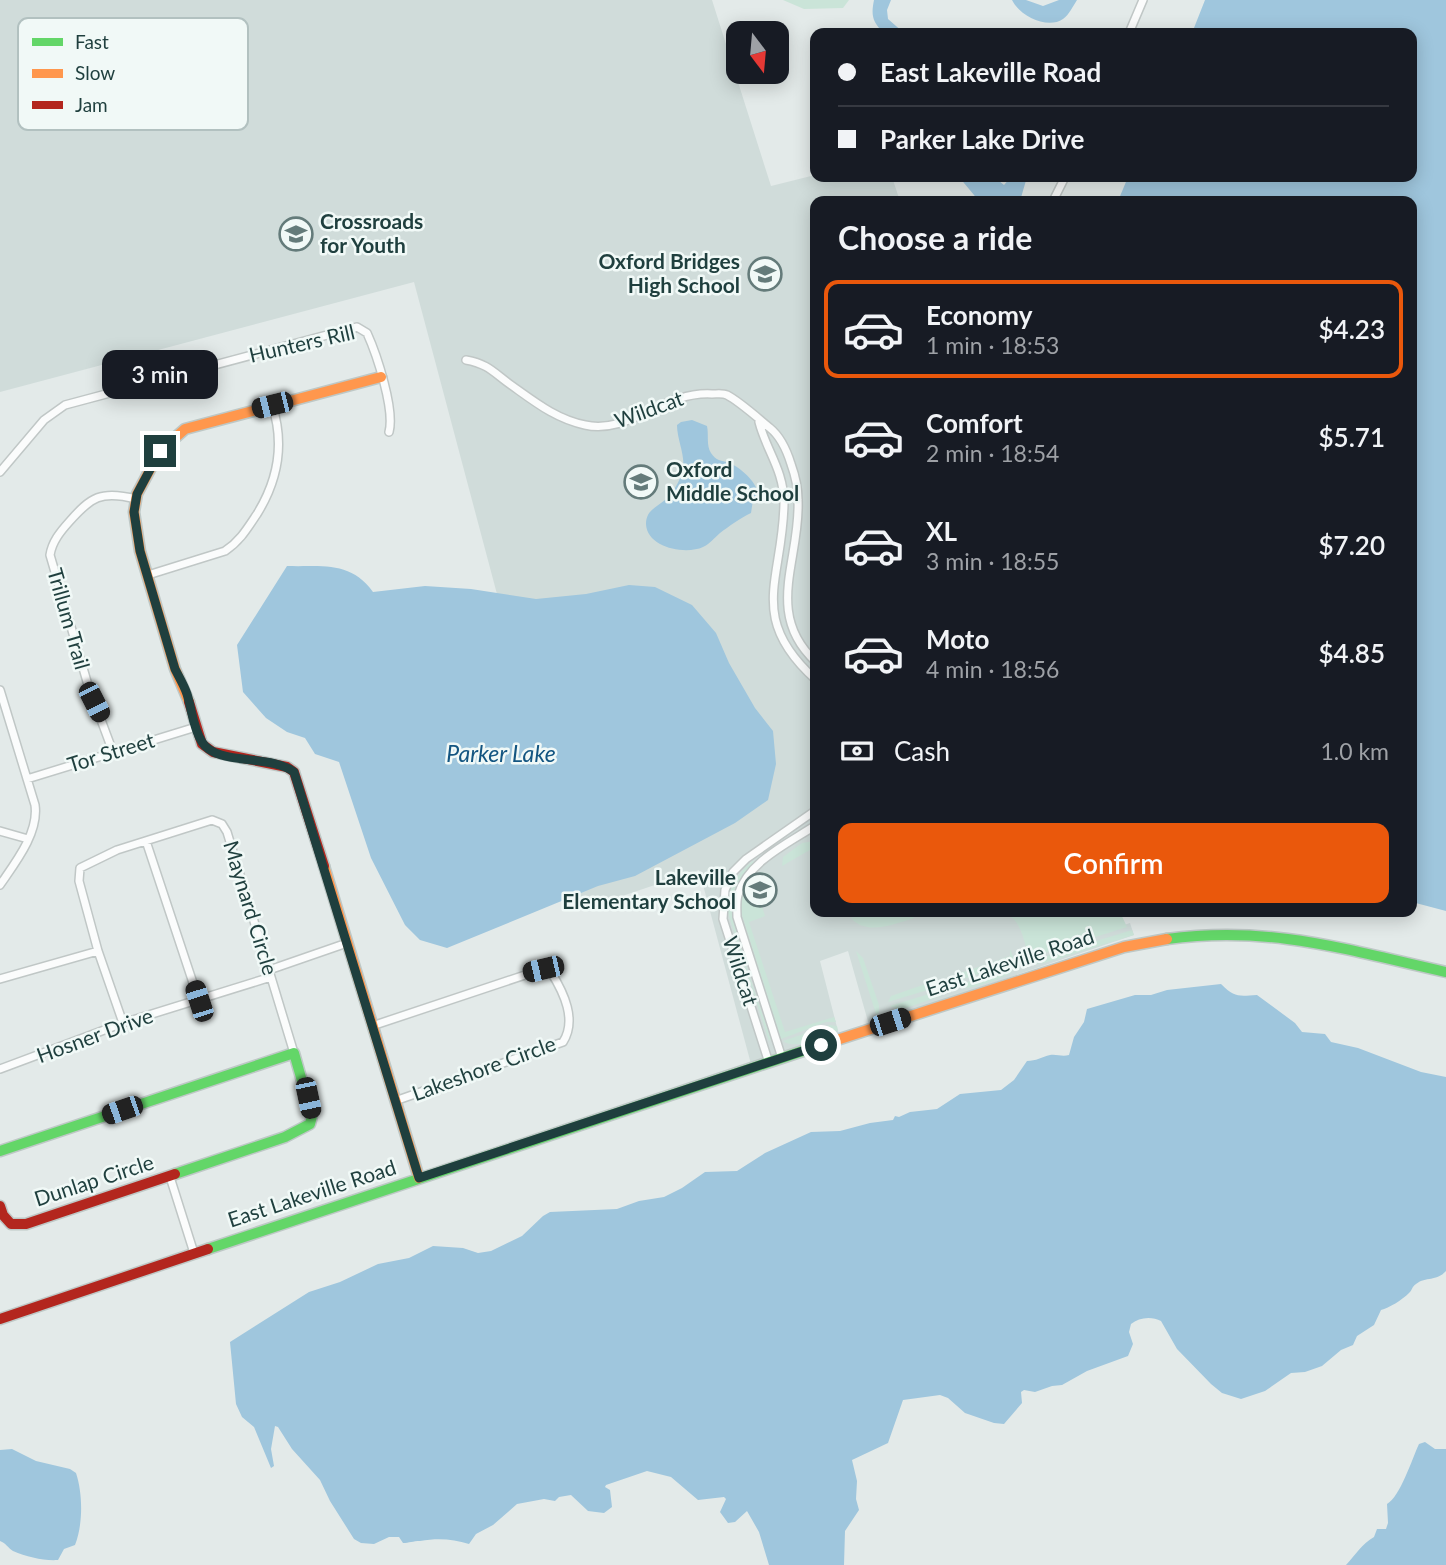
<!DOCTYPE html>
<html lang="en">
<head>
<meta charset="utf-8">
<style>
  :root { --surface:#171b24; --page:#20242c; --text:#f1f3f6; --muted:#9ea1a6; --line:#363941; --accent:#ea580c }
  body { margin:0; font-family:Lato,sans-serif; background:var(--page); color:var(--text); height:100vh; display:flex; flex-direction:column; font-size:26px; white-space:nowrap }
  * { box-sizing:border-box; margin:0 }
  p { font-size:23px; color:var(--muted) }
  .icon { flex:none; width:38px; height:38px; fill:none; stroke:currentColor; stroke-width:2; stroke-linecap:round; stroke-linejoin:round }
  .map { position:relative; flex:1; overflow:hidden }
  .drawer { position:absolute; left:810px; top:196px; width:607px; height:721px; display:flex; flex-direction:column; background:var(--surface); border-radius:14px; box-shadow:0 4px 18px #0003 }
  .drawer>* { flex:none }
  .top-card { position:absolute; left:810px; top:28px; width:607px; height:154px; border-radius:14px; box-shadow:0 4px 18px #0003; display:grid; align-content:center; height:154px; padding:0 28px; background:var(--surface) }
  .needle { width:46px; rotate:164deg }
  .fabs { position:absolute; left:726px; top:21px; display:grid; gap:14px }
  .fabs a { display:grid; place-items:center; width:63px; height:63px; border-radius:14px; background:var(--surface); box-shadow:0 4px 18px #0003; font-size:35px }
  .end { position:absolute; width:32px; height:32px; margin:-16px; border:9px solid #1f3f3e; background:#fff; box-shadow:0 0 0 4px #fff }
  .from { border-radius:50% }
  .bubble { position:absolute; height:49px; border-radius:14px; background:var(--surface); box-shadow:0 4px 18px #0003; font-size:23px; font-weight:600; line-height:49px; text-align:center }
  .car { position:absolute; width:21px; height:42px; margin:-21px -10px; border-radius:9px; box-shadow:0 0 5px 2px #0007; background:linear-gradient(#222 24%,#8ab4d8 0 40%,#222 0 76%,#8ab4d8 0 86%,#222 0) }
  .top-card b { display:flex; align-items:center; gap:24px; height:66px; font-size:26px }
  .top-card b+b { border-top:2px solid var(--line) }
  .top-card i { width:18px; height:18px; background:var(--text) }
  ul { padding:0; list-style:none }
  li { display:flex; align-items:center; gap:21px; height:98px; margin:0 14px 10px; padding:0 14px; border:4px solid transparent; border-radius:14px }
  li div { flex:1 }
  li b { display:block; font-size:26px }
  li em { font-style:normal; font-weight:600 }
  li.current { border-color:var(--accent) }
  li>.icon { width:63px; height:63px; stroke-width:1.5 }
  h2 { padding:0 28px; font-size:32px; line-height:84px }
  .pay { display:flex; align-items:center; gap:18px; height:77px; padding:0 28px; font-size:26px }
  .pay p { margin-inline-start:auto }
  .action { display:flex; gap:14px; margin-top:auto; padding:14px 28px }
  .action a { flex:1; height:80px; border-radius:14px; background:var(--accent); color:#fff; font-size:28px; font-weight:600; line-height:80px; text-align:center }
  .map>svg:first-child { display:block }
</style>
</head>
<body>
<div class="map">
<svg width="1446" height="1565" viewBox="0 0 1446 1565">
  <rect width="100%" height="100%" fill="#e3eae9"/>
  <!-- built -->
  <path fill="#d0dcda" d="M0,0H712L771,186L815,175L892,177L900,201H816V912H1120L1124,925L1130,923L1134,935L869,1025L848,951L820,961L839,1035L751,1064L699,870L581,910L414,282L0,392Z"/>
  <!-- green -->
  <path fill="#cae4d8" d="M783,0H849L843,8L804,9Z
    M815,841V847L782,866L783,857L802,843Z
    M753,861L755,864C743,873 735,883 732,899C728,922 762,1011 771,1039L769,1041L728,913C728,889 735,875 753,861Z
    M761,872L770,874L755,884L765,916L749,922L785,1032L834,1017L836,1022H826L781,1039L741,912C740,894 747,882 761,872Z
    M871,912H911L914,918C895,924 866,936 851,918Z
    M991,912H1120L1127,927L1029,958C1023,938 1020,908 992,914Z
    M1132,930L1134,935L1044,963L1034,964L1028,962Z
    M1010,949L1015,962L957,981L955,975L1010,956Z
    M856,951L863,958L879,1005V1013L876,1014Z
    M1013,966H1015L1010,974C995,979 970,993 956,986Z
    M937,980L941,981L944,985L888,1002L891,996Z
    M945,989L941,996L900,1010L890,1006Z
    M830,1025L837,1026L838,1031C823,1036 796,1051 783,1041Z"/>
  <!-- water -->
  <path fill="#9fc6dd" d="M874,0H891L887,10L888,19L904,33H884C872,22 871,15 874,0Z
    M1012,0H1026L1043,6L1059,0H1077C1073,6 1069,15 1063,19C1047,30 1019,15 1012,0Z
    M1205,0H1446V911L1412,902V201H1118L1128,177H1412V33H1192Z
    M959,177H994L1004,185L1011,177H1027L1020,201H979Z
    M692,420L707,426C709,435 706,445 711,453C716,461 721,460 729,463C740,467 757,482 758,494L753,500L751,513C742,517 728,527 720,533C714,538 710,544 703,547C686,555 647,548 646,524C646,510 657,507 665,500C673,493 679,482 682,473C687,458 677,441 677,425L681,422Z
    M287,566C322,567 351,561 373,592L425,586L471,589L536,599L586,594L629,585L655,587L692,605L716,633L729,663L755,708L773,731L776,764L768,800L735,823L635,876L598,886L447,948L420,940L405,925L371,858L339,762L315,754L305,738L287,732L266,718L243,692L237,645Z
    M1221,984C1235,998 1239,996 1257,995L1295,1023L1302,1032L1325,1034L1331,1042L1358,1048L1421,1072L1446,1077V1271C1436,1282 1426,1276 1416,1284C1411,1288 1413,1289 1409,1293C1402,1300 1389,1308 1381,1310L1374,1325L1357,1336L1353,1345L1341,1350L1322,1366L1305,1372L1291,1373L1265,1391L1241,1399L1222,1393L1211,1384L1177,1349L1161,1321C1152,1316 1139,1317 1131,1324L1129,1332L1133,1344L1128,1356L1087,1371L1062,1385L1052,1386L1035,1392L1024,1390L1021,1392L1022,1403L1004,1424L994,1423L965,1413L948,1398L940,1395L903,1400L888,1443L852,1460L857,1481L856,1499L859,1510L845,1531L844,1565H769L759,1532L747,1511L735,1522L728,1523L720,1512L726,1499L724,1497L698,1500L671,1477L647,1471L606,1485L605,1487L610,1490L612,1507L604,1513L588,1511L571,1495L559,1497L555,1501L544,1499L517,1504L493,1525L476,1534L469,1544C453,1539 438,1538 420,1541C413,1541 409,1543 403,1543L399,1537H389L374,1544L361,1543L354,1539L330,1501L320,1480L292,1449L278,1427L275,1426L271,1449L274,1466L271,1468L254,1427L242,1417L236,1404L230,1342L309,1292L340,1282L378,1264L409,1258L433,1246L463,1248L478,1253L491,1251L522,1236L543,1216L550,1212L617,1209L639,1201L664,1197L682,1188L705,1172L737,1171L765,1153L811,1132L840,1131L870,1123L893,1120L895,1116L899,1117L910,1112L937,1109L960,1094L1001,1090L1014,1080L1027,1061C1036,1061 1042,1057 1050,1055C1057,1054 1062,1057 1069,1055L1074,1037L1084,1022L1087,1009L1135,995H1151L1167,990Z
    M1425,1442L1435,1449H1446V1565H1346C1356,1554 1362,1544 1374,1537L1377,1529H1386L1388,1523L1387,1504C1400,1497 1412,1459 1419,1444Z
    M12,1449L36,1461L70,1469L76,1473C83,1494 83,1525 75,1545L64,1549L58,1560C44,1561 27,1557 13,1551C8,1548 6,1543 0,1541V1450Z"/>
  <g fill="none" stroke-linecap="round" stroke-linejoin="round">
    <defs>
      <path id="street" d="M1129,33L1143,0
        M1053,201L1065,177
        M466,360C488,364 493,372 511,385C535,402 556,419 585,425C629,435 663,391 712,394C717,394 723,393 727,395C739,401 759,419 770,428C781,437 787,451 791,464C795,475 798,488 798,500C801,559 763,613 816,662
        M759,422C766,450 784,470 784,503C783,580 746,617 816,680
        M0,472L44,420L65,405L357,327L367,333C377,355 395,410 389,432
        M148,575L225,551C240,541 247,529 257,514C278,480 285,444 272,405
        M0,690L35,805C39,833 15,863 0,885
        M113,752L88,685L50,555C52,542 60,532 69,522C91,497 101,490 136,499
        M27,779L196,727
        M0,831L28,839
        M146,841L199,1001
        M269,970L347,943
        M0,979L98,951
        M123,1023L98,951L79,881L80,868L117,850L212,820L222,824L227,832L294,1053
        M372,1026L543,969L551,972C564,993 577,1020 563,1042L395,1101
        M782,1058L737,917C737,910 736,902 738,895C748,861 789,843 816,825
        M769,1063L723,919L725,890L733,872L746,859L816,810
        M0,1069L123,1023L271,977
        M170,1177L194,1253"/>
      <path id="fast" d="M1167,939C1271,925 1347,950 1446,972
        M0,1151L294,1053L312,1116L310,1124L285,1137L175,1174
        M208,1249L809,1049"/>
      <path id="slow" d="M189,702L175,669L140,551L134,512L137,494L160,451L185,429L381,377
        M324,866L419,1178
        M809,1049L1124,947L1167,939"/>
      <path id="jam" d="M189,702L202,744L213,752L287,767L294,772L324,866
        M0,1206L3,1215L11,1224H26L175,1174
        M0,1319L208,1249"/>
    </defs>
    <!-- street casing -->
    <use href="#street" stroke="#c0c7c6" stroke-width="10"/>
    <!-- fast casing -->
    <use href="#fast" stroke="#bec8c6" stroke-width="13"/>
    <!-- slow casing -->
    <use href="#slow" stroke="#bec8c6" stroke-width="13"/>
    <!-- jam casing -->
    <use href="#jam" stroke="#bec8c6" stroke-width="13"/>
    <!-- street -->
    <use href="#street" stroke="#fbfcfc" stroke-width="7"/>
    <!-- fast -->
    <use href="#fast" stroke="#63d668" stroke-width="10"/>
    <!-- slow -->
    <use href="#slow" stroke="#ff974d" stroke-width="10"/>
    <!-- jam -->
    <use href="#jam" stroke="#b3261e" stroke-width="10"/>
  </g>
  <g fill="none" stroke-linecap="round" stroke-linejoin="round">
    <!-- route -->
    <path stroke="#1f3f3e" stroke-width="9" d="M160,451L137,494L134,512L140,551L175,669C179,677 184,685 187,694C192,710 193,728 202,742C216,766 271,754 294,772L419,1178L821,1045"/>
  </g>
  <!-- icons -->
  <defs>
    <symbol id="school-ring" viewBox="-11 -11 22 22"><circle r="9.5" fill="#f1f9f7" stroke="#647b7a" stroke-width="1.5"/><path d="M0-5L7-2L0 1L-7-2ZM-4 1L0 2.5L4 1V4Q0 6-4 4Z" fill="#647b7a"/></symbol>
  </defs>
  <g fill-rule="evenodd">
    <use href="#school-ring" x="277" y="215" width="38" height="38"/>
    <use href="#school-ring" x="746" y="255" width="38" height="38"/>
    <use href="#school-ring" x="622" y="463" width="38" height="38"/>
    <use href="#school-ring" x="741" y="871" width="38" height="38"/>
  </g>
  <g text-anchor="middle" stroke-width="5" stroke-linejoin="round" paint-order="stroke">
    <!-- poi labels -->
    <g font-size="21" font-weight="bold" fill="#1f3f3e" stroke="#f1f9f7" text-anchor="start">
      <text x="320" y="229">Crossroads<tspan x="320" dy="24">for Youth</tspan></text>
      <text x="740" y="269" text-anchor="end">Oxford Bridges<tspan x="740" dy="24">High School</tspan></text>
      <text x="666" y="477">Oxford<tspan x="666" dy="24">Middle School</tspan></text>
      <text x="736" y="885" text-anchor="end">Lakeville<tspan x="736" dy="24">Elementary School</tspan></text>
    </g>
    <!-- street labels -->
    <g font-size="21" fill="#1f3f3e" stroke="#f1f9f7">
      <text transform="translate(302 344) rotate(-13)" y="7">Hunters Rill</text>
      <text transform="translate(649 410) rotate(-20)" y="7">Wildcat</text>
      <text transform="translate(68 619) rotate(74)" y="7">Trillum Trail</text>
      <text transform="translate(111 753) rotate(-17)" y="7">Tor Street</text>
      <text transform="translate(250 908) rotate(73)" y="7">Maynard Circle</text>
      <text transform="translate(1010 963) rotate(-18)" y="7">East Lakeville Road</text>
      <text transform="translate(740 971) rotate(72)" y="7">Wildcat</text>
      <text transform="translate(95 1036) rotate(-20)" y="7">Hosner Drive</text>
      <text transform="translate(484 1069) rotate(-20)" y="7">Lakeshore Circle</text>
      <text transform="translate(94 1181) rotate(-18)" y="7">Dunlap Circle</text>
      <text transform="translate(312 1194) rotate(-18)" y="7">East Lakeville Road</text>
    </g>
    <!-- water labels -->
    <g font-size="23" font-style="italic" fill="#135581" stroke="#f1f9f7">
      <text x="501" y="762">Parker Lake</text>
    </g>
  </g>
  <!-- legend -->
  <rect x="18" y="18" width="230" height="112" rx="10" fill="#f1f9f7" stroke="#b2c1c0" stroke-width="2"/>
  <rect x="32" y="38" width="31" height="8" fill="#63d668"/>
  <rect x="32" y="69" width="31" height="9" fill="#ff974d"/>
  <rect x="32" y="101" width="31" height="8" fill="#b3261e"/>
  <g font-size="19" fill="#1f3f3e">
    <text x="75" y="49">Fast</text>
    <text x="75" y="80">Slow</text>
    <text x="75" y="112">Jam</text>
  </g>
</svg>
<div class="fabs">
<a><svg class="needle" viewBox="-14 -14 28 28"><path d="M0-13l5 13h-10z" fill="#e53935"/><path d="M0 13l5-13h-10z" fill="#9ea1a6"/></svg></a>
</div>
<i class="end from" style="left:821px;top:1045px"></i>
<i class="end" style="left:160px;top:451px"></i>
<div class="bubble" style="left:102px;top:350px;width:116px">3 min</div>
<i class="car" style="left:272px;top:405px;rotate:256deg"></i>
<i class="car" style="left:94px;top:702px;rotate:153deg"></i>
<i class="car" style="left:543px;top:969px;rotate:257deg"></i>
<i class="car" style="left:199px;top:1001px;rotate:342deg"></i>
<i class="car" style="left:890px;top:1022px;rotate:72deg"></i>
<i class="car" style="left:308px;top:1098px;rotate:168deg"></i>
<i class="car" style="left:122px;top:1110px;rotate:251deg"></i>
<div class="top-card">
<b><i class="from"></i>East Lakeville Road</b>
<b><i></i>Parker Lake Drive</b>
</div>
<section class="drawer">
<h2>Choose a ride</h2>
<ul>
<li class="current"><svg class="icon" aria-label="car" viewBox="0 0 24 24"><path d="M5 17H2v-5l4-1 3-4h7l3 4 3 1v5h-3M9 17h6M6 11h13"/><circle cx="7" cy="17" r="2"/><circle cx="17" cy="17" r="2"/></svg><div><b>Economy</b><p>1 min · 18:53</p></div><em>$4.23</em></li>
<li><svg class="icon" aria-label="car" viewBox="0 0 24 24"><path d="M5 17H2v-5l4-1 3-4h7l3 4 3 1v5h-3M9 17h6M6 11h13"/><circle cx="7" cy="17" r="2"/><circle cx="17" cy="17" r="2"/></svg><div><b>Comfort</b><p>2 min · 18:54</p></div><em>$5.71</em></li>
<li><svg class="icon" aria-label="car" viewBox="0 0 24 24"><path d="M5 17H2v-5l4-1 3-4h7l3 4 3 1v5h-3M9 17h6M6 11h13"/><circle cx="7" cy="17" r="2"/><circle cx="17" cy="17" r="2"/></svg><div><b>XL</b><p>3 min · 18:55</p></div><em>$7.20</em></li>
<li><svg class="icon" aria-label="car" viewBox="0 0 24 24"><path d="M5 17H2v-5l4-1 3-4h7l3 4 3 1v5h-3M9 17h6M6 11h13"/><circle cx="7" cy="17" r="2"/><circle cx="17" cy="17" r="2"/></svg><div><b>Moto</b><p>4 min · 18:56</p></div><em>$4.85</em></li>
</ul>
<div class="pay"><svg class="icon" aria-label="cash" viewBox="0 0 24 24"><path d="M3 7h18v10H3z"/><circle cx="12" cy="12" r="2"/></svg>Cash<p>1.0 km</p></div>
<div class="action"><a>Confirm</a></div>
</section>
</div>
</body>
</html>
